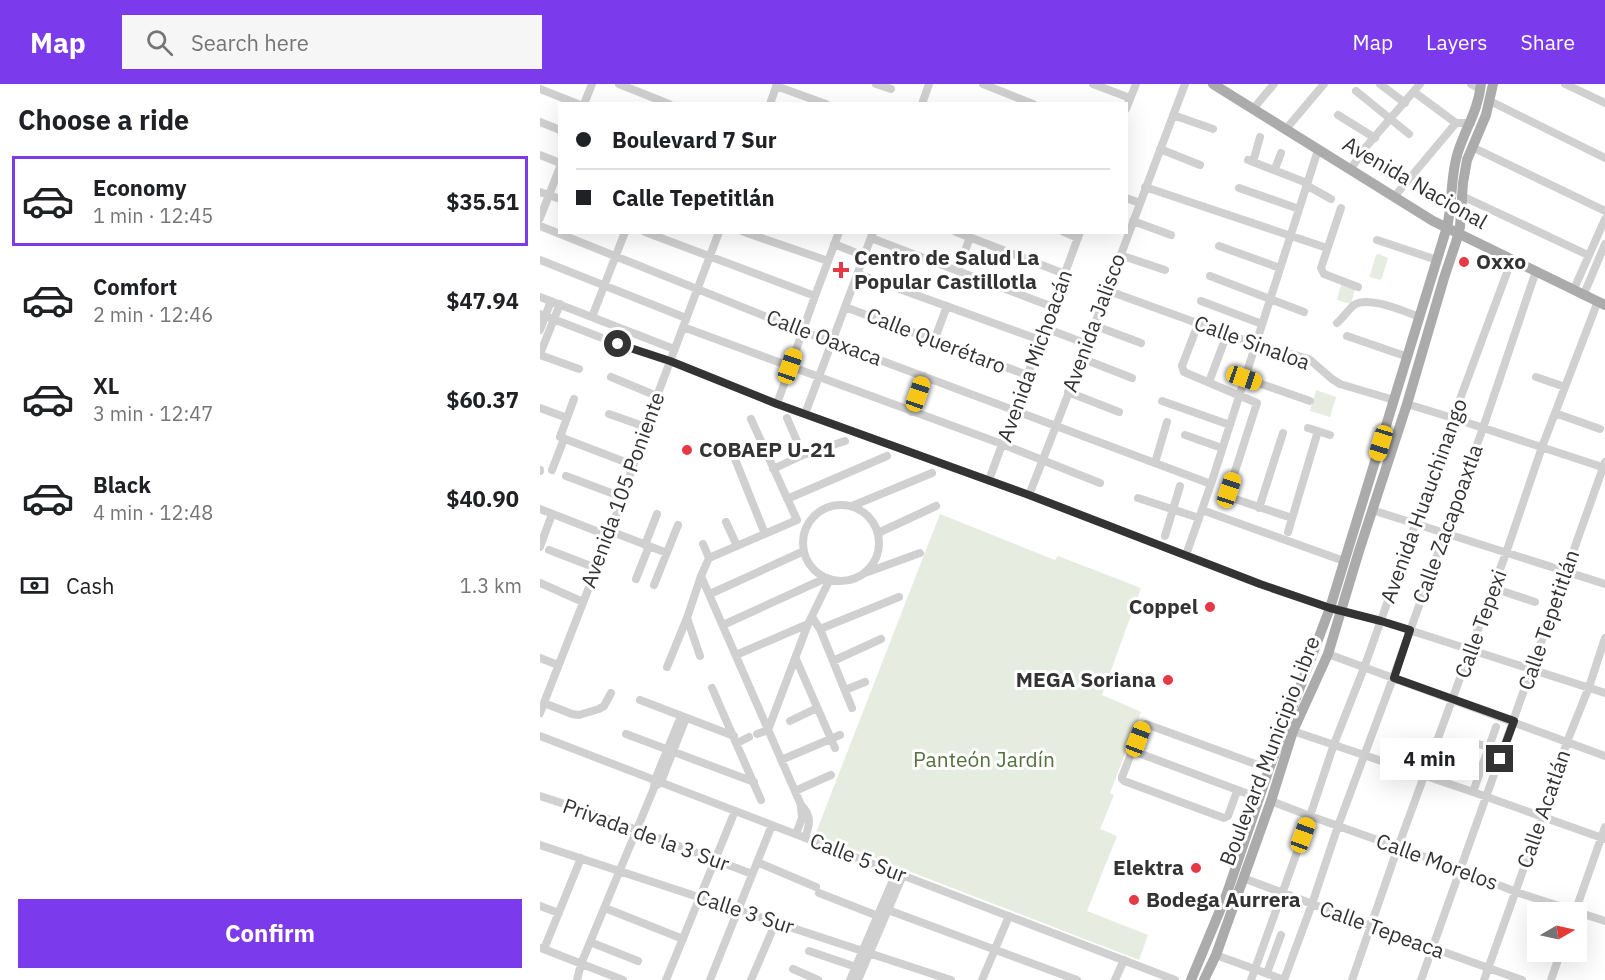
<!DOCTYPE html>
<html lang="en">
<head>
<meta charset="utf-8">
<style>
  :root { --surface:#fff; --page:#f6f6f6; --text:#202124; --muted:#757577; --line:#e0e0e0; --accent:#7c3aed }
  body { margin:0; font-family:"IBM Plex Sans",sans-serif; background:var(--page); color:var(--text); height:100vh; display:flex; flex-direction:column; font-size:22px; white-space:nowrap }
  * { box-sizing:border-box; margin:0 }
  p { font-size:20px; color:var(--muted) }
  .icon { flex:none; width:33px; height:33px; fill:none; stroke:currentColor; stroke-width:2; stroke-linecap:round; stroke-linejoin:round }
  .map { position:relative; flex:1; overflow:hidden }
  .details { display:flex; flex-direction:column; background:var(--surface); width:540px }
  .details>* { flex:none }
  .guide { position:absolute; left:18px; top:18px; width:570px; height:132px; border-radius:0px; box-shadow:0 6px 24px #0002; display:grid; align-content:center; height:132px; padding:0 18px; background:var(--surface) }
  .needle { width:39px; rotate:81deg }
  .controls { position:absolute; left:987px; top:818px; display:grid; gap:12px }
  .controls a { display:grid; place-items:center; width:60px; height:60px; border-radius:0px; background:var(--surface); box-shadow:0 6px 24px #0002; font-size:30px }
  .end { position:absolute; width:27px; height:27px; margin:-14px; border:8px solid #333; background:#fff; box-shadow:0 0 0 3px #fff }
  .from { border-radius:50% }
  .bubble { position:absolute; height:42px; border-radius:0px; background:var(--surface); box-shadow:0 6px 24px #0002; font-size:20px; font-weight:700; line-height:42px; text-align:center }
  .car { position:absolute; width:18px; height:36px; margin:-18px -9px; border-radius:8px; box-shadow:0 0 4px 2px #0007; background:linear-gradient(#f5c518 24%,#345 0 40%,#f5c518 0 76%,#345 0 86%,#f5c518 0) }
  .guide b { display:flex; align-items:center; gap:21px; height:57px; font-size:22px }
  .guide b+b { border-top:2px solid var(--line) }
  .guide i { width:15px; height:15px; background:var(--text) }
  ul { padding:0; list-style:none }
  li { display:flex; align-items:center; gap:18px; height:90px; margin:0 12px 9px; padding:0 6px; border:3px solid transparent; border-radius:0px }
  li div { flex:1 }
  li b { display:block; font-size:22px }
  li em { font-style:normal; font-weight:700 }
  li.active { border-color:var(--accent) }
  li>.icon { width:54px; height:54px; stroke-width:1.5 }
  h2 { padding:0 18px; font-size:27px; line-height:72px }
  .pay { display:flex; align-items:center; gap:15px; height:66px; padding:0 18px; font-size:22px }
  .pay p { margin-inline-start:auto }
  .button { display:flex; gap:12px; margin-top:auto; padding:12px 18px }
  .button a { flex:1; height:69px; border-radius:0px; background:var(--accent); color:#fff; font-size:24px; font-weight:700; line-height:69px; text-align:center }
  header { display:flex; align-items:center; gap:36px; box-sizing:border-box; height:84px; padding:0 30px; background:var(--accent); color:#fff }
  header strong { font-size:28px }
  nav { display:flex; gap:33px; margin-inline-start:auto; font-size:21px }
  .search { width:420px; height:54px; background:var(--page); display:flex; align-items:center; gap:15px; box-sizing:border-box; padding:0 21px; border-radius:0px; color:var(--muted); font-size:22px }
  main { display:flex; flex:1; min-height:0 }
  .map>svg:first-child { display:block }
</style>
</head>
<body>
<header>
<strong>Map</strong>
<div class="search"><svg class="icon" aria-label="search" viewBox="0 0 24 24"><circle cx="10" cy="10" r="6"/><path d="M15 15l6 6"/></svg>Search here</div>
<nav><a>Map</a><a>Layers</a><a>Share</a></nav>
</header>
<main>
<section class="details">
<h2>Choose a ride</h2>
<ul>
<li class="active"><svg class="icon" aria-label="car" viewBox="0 0 24 24"><path d="M5 17H2v-5l4-1 3-4h7l3 4 3 1v5h-3M9 17h6M6 11h13"/><circle cx="7" cy="17" r="2"/><circle cx="17" cy="17" r="2"/></svg><div><b>Economy</b><p>1 min · 12:45</p></div><em>$35.51</em></li>
<li><svg class="icon" aria-label="car" viewBox="0 0 24 24"><path d="M5 17H2v-5l4-1 3-4h7l3 4 3 1v5h-3M9 17h6M6 11h13"/><circle cx="7" cy="17" r="2"/><circle cx="17" cy="17" r="2"/></svg><div><b>Comfort</b><p>2 min · 12:46</p></div><em>$47.94</em></li>
<li><svg class="icon" aria-label="car" viewBox="0 0 24 24"><path d="M5 17H2v-5l4-1 3-4h7l3 4 3 1v5h-3M9 17h6M6 11h13"/><circle cx="7" cy="17" r="2"/><circle cx="17" cy="17" r="2"/></svg><div><b>XL</b><p>3 min · 12:47</p></div><em>$60.37</em></li>
<li><svg class="icon" aria-label="car" viewBox="0 0 24 24"><path d="M5 17H2v-5l4-1 3-4h7l3 4 3 1v5h-3M9 17h6M6 11h13"/><circle cx="7" cy="17" r="2"/><circle cx="17" cy="17" r="2"/></svg><div><b>Black</b><p>4 min · 12:48</p></div><em>$40.90</em></li>
</ul>
<div class="pay"><svg class="icon" aria-label="cash" viewBox="0 0 24 24"><path d="M3 7h18v10H3z"/><circle cx="12" cy="12" r="2"/></svg>Cash<p>1.3 km</p></div>
<div class="button"><a>Confirm</a></div>
</section>
<div class="map">
<svg width="1065" height="896" viewBox="0 0 1065 896">
  <rect width="100%" height="100%" fill="#fff"/>
  <!-- green -->
  <path fill="#e6ecdf" d="M839,170L848,174L842,194L840,196L830,193V191L836,171Z
    M801,201L815,205L811,220L797,216Z
    M776,306L796,313L790,333L770,327Z
    M400,430L515,476L518,472L601,504L562,611L601,628L570,709L574,711L560,745L577,752L547,827L608,851L599,876L275,751Z"/>
  <g fill="none" stroke-linecap="round" stroke-linejoin="round">
    <!-- minor -->
    <path stroke="#d0d0d0" stroke-width="8" d="M79,0L129,20
      M336,0L351,5
      M443,0L493,20
      M553,0L590,14
      M840,0L865,19
      M931,0L940,5
      M1025,0L1065,19
      M236,2L286,20
      M0,5L38,20
      M816,7L869,50
      M874,8L916,39H931
      M950,17L1065,74
      M44,20L52,0
      M230,20L237,0
      M382,20L389,0
      M586,25L596,0
      M713,25L734,0
      M633,31L673,45
      M798,31L835,54
      M0,38L20,46
      M746,45L784,0
      M932,63L1065,127
      M620,65L660,81
      M0,71L20,79
      M708,76L767,99
      M713,78L720,53
      M735,85L741,69
      M810,86L825,64L880,0
      M766,101L791,115
      M605,103L787,164
      M699,104L759,125
      M0,108L20,115
      M922,112L1048,171
      M854,113L916,39
      M586,114L600,119
      M801,124L781,184L784,190L818,203
      M0,134L20,83
      M593,137L631,151
      M0,142L262,247L671,400
      M105,148L275,212
      M204,148L288,177
      M416,148L525,190
      M524,148L538,154
      M331,154L513,223
      M837,156L897,176
      M294,160L324,172
      M679,162L740,184
      M580,171L625,186
      M0,176L146,234
      M418,187L430,153
      M318,190L500,256
      M670,192L764,228
      M1034,205L1065,135
      M566,206L715,260L769,275L792,295L800,300L854,316
      M1044,210L1065,160
      M0,213L134,265
      M661,217L722,240
      M305,223L487,291
      M0,230L78,260L130,277L237,320L489,411L720,500L790,524L841,537L1065,609
      M52,233L85,148
      M797,239C803,234 808,226 814,221C828,211 865,228 880,233
      M553,241L601,259
      M143,243L462,360L560,399
      M505,244L547,260
      M0,246L11,217
      M655,248L642,282L644,288L717,319L689,406V411L692,414L752,434
      M807,252L868,273
      M394,257L407,222
      M0,270L20,220
      M0,271L39,285
      M541,274L592,294
      M71,293L117,312
      M996,293L1025,303
      M704,294L770,317
      M669,298L684,258
      M528,308L579,328
      M34,315L20,353L93,381
      M622,317L690,341
      M237,320L275,212L299,148
      M867,320L913,334L1065,384
      M0,324L27,334
      M372,328L384,292
      M1015,329L1060,345
      M69,330L106,343
      M265,330L333,148
      M247,334L263,371
      M211,335L257,436
      M768,344L790,351
      M645,351L682,364
      M195,375L225,450
      M615,379L627,338
      M233,385L263,371L305,357
      M0,386V387
      M12,386L24,355
      M26,392L82,413
      M449,396L540,148
      M489,411C543,275 593,137 645,0
      M598,414L659,434
      M247,415L347,372
      M263 459a38 38 0 1 1 76 0a38 38 0 1 1-76 0Z
      M312,422L392,389
      M719,424L743,349
      M0,425L69,452
      M662,426L804,477
      M832,426L1065,500
      M186,438L197,462
      M70,447L127,469
      M748,448L778,347
      M338,449L396,422
      M625,452L640,402
      M163,460L169,474
      M105,461L117,430
      M0,463L12,430
      M9,466L56,484
      M646,471L671,400L778,66
      M325,489L380,469
      M161,492L261,721C272,732 270,740 265,754
      M96,495L109,462
      M0,499L43,518
      M114,501L138,441
      M953,504L995,518
      M170,510L264,467
      M272,533L280,545L312,624
      M147,534L160,572
      M183,541L286,494
      M280,545L359,513
      M788,570L1065,672
      M196,571L268,540
      M0,574L18,581
      M256,575L295,664
      M293,577L341,555
      M127,583L147,534L161,492L169,474L257,436
      M172,604L221,716
      M305,606L325,598
      M100,616L194,652
      M4,619L32,630L39,631L59,625L64,622L71,609
      M0,629L69,452L117,312L179,148
      M250,637L277,624
      M753,647L933,708L1065,755
      M86,650L214,698
      M217,650L228,646L268,540L290,495
      M0,652L635,896
      M931,658L949,663
      M197,659L209,653
      M593,667L719,714
      M241,676L300,651
      M916,679L940,686
      M117,701L121,698L146,634
      M255,707L291,691
      M697,707L688,732L684,734L584,697L582,695V693L602,642L606,640L729,685
      M933,708L956,643
      M0,712L52,729L212,790
      M731,717L770,732L919,785L976,808L1065,837
      M256,750L262,734L261,723
      M0,761L411,896
      M217,778L276,803
      M703,794L831,842L982,896
      M279,809L338,832
      M0,822L19,829
      M65,824L143,855
      M348,826L537,896
      M1035,828L1065,743
      M50,858L98,877
      M1,864L83,896
      M4,865L41,774
      M269,867L316,883
      M676,871L744,896
      M253,885L278,896
      M727,889L741,851
      M37,896L41,880L114,704L115,696L141,632
      M126,896L195,727
      M170,896L232,741
      M211,896L236,838
      M310,896L356,789
      M318,896L363,791
      M442,896L469,832
      M575,896L584,876
      M711,896L770,732L794,660L824,584L913,334L972,175
      M744,896L772,820L798,742L853,594L943,344L996,187
      M812,896L858,763L966,469L1002,363L1058,217
      M881,896L1065,378
      M944,896L1002,733L1027,658L1049,603L1065,554
      M1011,896L1021,867"/>
    <!-- major -->
    <path stroke="#ababab" stroke-width="10" d="M673,0L893,137L1065,221
      M651,896L686,812L729,685L790,524L907,143C913,118 910,92 918,68C926,43 938,27 941,0
      M664,896L676,871L731,717L753,647L788,570L819,467L867,320L904,194L916,158L920,143L923,99L927,76L946,31L953,0"/>
  </g>
  <g fill="none" stroke-linecap="round" stroke-linejoin="round">
    <!-- route -->
    <path stroke="#333" stroke-width="8" d="M78,260L130,277L237,320L489,411L720,500L790,524L841,537L870,546L854,594L974,637L960,675"/>
  </g>
  <!-- markers -->
  <g fill="#e63946" stroke="#fff" stroke-width="2">
    <circle cx="924" cy="178" r="6"/>
    <path d="M298 177h6v6h6v6h-6v6h-6v-6h-6v-6h6z"/>
    <circle cx="147" cy="366" r="6"/>
    <circle cx="670" cy="523" r="6"/>
    <circle cx="628" cy="596" r="6"/>
    <circle cx="656" cy="784" r="6"/>
    <circle cx="594" cy="816" r="6"/>
  </g>
  <g text-anchor="middle" stroke-width="6" stroke-linejoin="round" paint-order="stroke">
    <!-- street labels -->
    <g font-size="21" fill="#333" stroke="#fff">
      <text transform="translate(875 99) rotate(30)" y="7">Avenida Nacional</text>
      <text transform="translate(554 239) rotate(-70)" y="7">Avenida Jalisco</text>
      <text transform="translate(284 254) rotate(21)" y="7">Calle Oaxaca</text>
      <text transform="translate(396 257) rotate(21)" y="7">Calle Querétaro</text>
      <text transform="translate(712 259) rotate(20)" y="7">Calle Sinaloa</text>
      <text transform="translate(495 272) rotate(-70)" y="7">Avenida Michoacán</text>
      <text transform="translate(83 406) rotate(-70)" y="7">Avenida 105 Poniente</text>
      <text transform="translate(884 417) rotate(-70)" y="7">Avenida Huauchinango</text>
      <text transform="translate(908 440) rotate(-70)" y="7">Calle Zacapoaxtla</text>
      <text transform="translate(1009 536) rotate(-71)" y="7">Calle Tepetitlán</text>
      <text transform="translate(941 540) rotate(-70)" y="7">Calle Tepexi</text>
      <text transform="translate(730 667) rotate(-69)" y="7">Boulevard Municipio Libre</text>
      <text transform="translate(1004 725) rotate(-71)" y="7">Calle Acatlán</text>
      <text transform="translate(106 751) rotate(20)" y="7">Privada de la 3 Sur</text>
      <text transform="translate(318 774) rotate(21)" y="7">Calle 5 Sur</text>
      <text transform="translate(897 778) rotate(20)" y="7">Calle Morelos</text>
      <text transform="translate(205 828) rotate(18)" y="7">Calle 3 Sur</text>
      <text transform="translate(842 846) rotate(20)" y="7">Calle Tepeaca</text>
    </g>
    <!-- poi labels -->
    <g font-size="21" font-weight="bold" fill="#333" stroke="#fff" text-anchor="start">
      <text x="314" y="181">Centro de Salud La<tspan x="314" dy="24">Popular Castillotla</tspan></text>
      <text x="936" y="185">Oxxo</text>
      <text x="159" y="373">COBAEP U-21</text>
      <text x="658" y="530" text-anchor="end">Coppel</text>
      <text x="616" y="603" text-anchor="end">MEGA Soriana</text>
      <text x="644" y="791" text-anchor="end">Elektra</text>
      <text x="606" y="823">Bodega Aurrera</text>
    </g>
    <!-- park labels -->
    <g font-size="21" fill="#56703f" stroke="#fff">
      <text x="444" y="683">Panteón Jardín</text>
    </g>
  </g>
</svg>
<div class="controls">
<a><svg class="needle" viewBox="-14 -14 28 28"><path d="M0-13l5 13h-10z" fill="#e53935"/><path d="M0 13l5-13h-10z" fill="#757577"/></svg></a>
</div>
<i class="end from" style="left:78px;top:260px"></i>
<i class="end" style="left:960px;top:675px"></i>
<div class="bubble" style="left:840px;top:654px;width:99px">4 min</div>
<i class="car" style="left:250px;top:282px;rotate:19deg"></i>
<i class="car" style="left:704px;top:294px;rotate:109deg"></i>
<i class="car" style="left:378px;top:310px;rotate:19deg"></i>
<i class="car" style="left:841px;top:359px;rotate:197deg"></i>
<i class="car" style="left:689px;top:406px;rotate:18deg"></i>
<i class="car" style="left:598px;top:655px;rotate:21deg"></i>
<i class="car" style="left:763px;top:751px;rotate:20deg"></i>
<div class="guide">
<b><i class="from"></i>Boulevard 7 Sur</b>
<b><i></i>Calle Tepetitlán</b>
</div>
</div>
</main>
</body>
</html>
